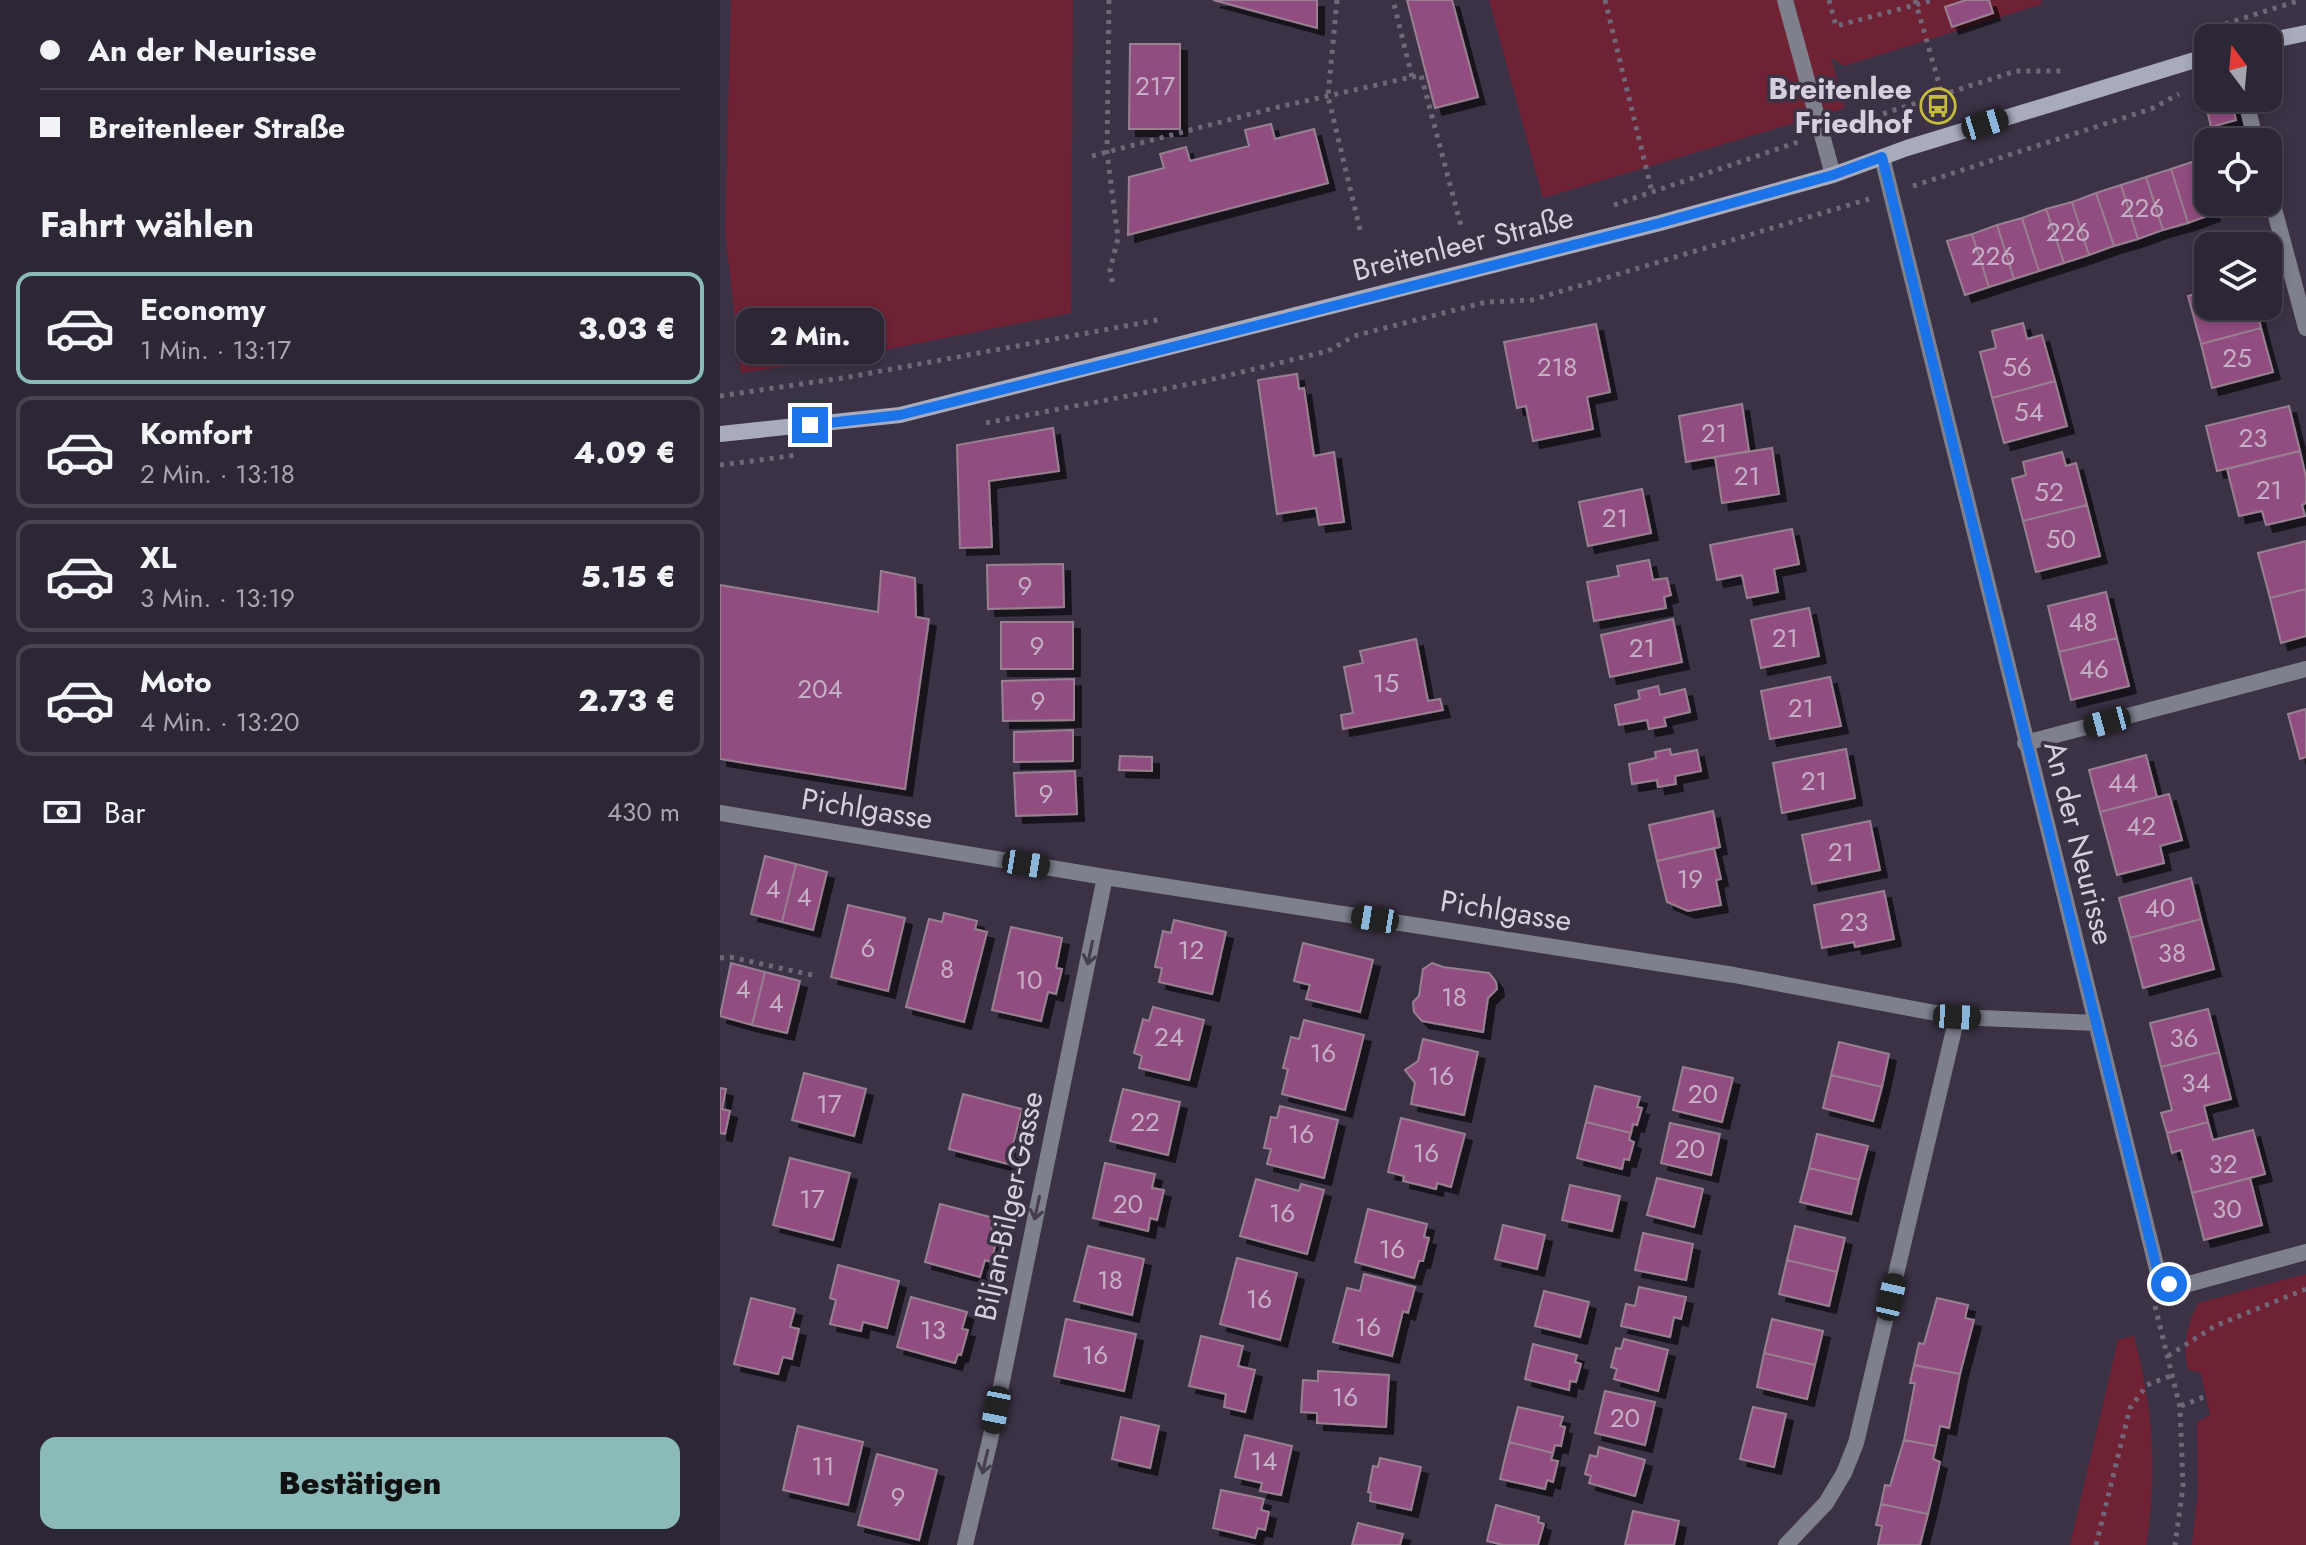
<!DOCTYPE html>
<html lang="de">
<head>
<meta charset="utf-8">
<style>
  :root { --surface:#2d2634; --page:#393240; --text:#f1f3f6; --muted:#a7a5ac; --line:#48434f; --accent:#8bbbb9 }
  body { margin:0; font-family:Jost,sans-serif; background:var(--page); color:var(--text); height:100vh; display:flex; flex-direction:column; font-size:30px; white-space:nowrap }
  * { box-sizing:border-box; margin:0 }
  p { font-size:26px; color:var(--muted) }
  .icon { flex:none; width:44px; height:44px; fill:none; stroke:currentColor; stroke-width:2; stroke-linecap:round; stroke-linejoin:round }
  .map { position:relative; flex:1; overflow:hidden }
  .side { display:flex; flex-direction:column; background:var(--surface); width:720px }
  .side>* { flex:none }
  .banner { display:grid; align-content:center; height:176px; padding:0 40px; background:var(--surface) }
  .needle { width:52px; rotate:344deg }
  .controls { position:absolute; left:1474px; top:24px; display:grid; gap:16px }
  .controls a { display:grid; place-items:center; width:88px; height:88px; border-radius:16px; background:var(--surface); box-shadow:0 4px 12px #0003,0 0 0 2px var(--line); font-size:40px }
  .end { position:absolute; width:36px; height:36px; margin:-18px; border:10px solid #1a73e8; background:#fff; box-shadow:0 0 0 4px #fff }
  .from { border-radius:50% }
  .bubble { position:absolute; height:56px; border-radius:16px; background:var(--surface); box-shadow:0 4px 12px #0003,0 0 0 2px var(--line); font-size:26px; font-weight:800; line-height:56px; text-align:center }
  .car { position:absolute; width:24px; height:48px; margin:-24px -12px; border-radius:10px; box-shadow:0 0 6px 2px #0007; background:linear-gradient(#222 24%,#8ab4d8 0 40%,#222 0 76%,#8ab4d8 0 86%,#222 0) }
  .banner b { display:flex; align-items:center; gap:28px; height:76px; font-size:30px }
  .banner b+b { border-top:2px solid var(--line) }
  .banner i { width:20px; height:20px; background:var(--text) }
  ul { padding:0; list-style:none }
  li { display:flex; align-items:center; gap:24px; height:112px; margin:0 16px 12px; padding:0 24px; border:4px solid var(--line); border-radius:16px }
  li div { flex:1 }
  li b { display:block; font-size:30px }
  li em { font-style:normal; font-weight:800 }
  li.current { border-color:var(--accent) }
  li>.icon { width:72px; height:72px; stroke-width:1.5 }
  h2 { padding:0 40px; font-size:36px; line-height:96px }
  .pay { display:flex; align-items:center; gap:20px; height:88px; padding:0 40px; font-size:30px }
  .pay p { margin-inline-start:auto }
  .primary-button { display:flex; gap:16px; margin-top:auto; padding:16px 40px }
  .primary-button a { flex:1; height:92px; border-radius:16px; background:var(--accent); color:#111; font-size:32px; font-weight:800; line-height:92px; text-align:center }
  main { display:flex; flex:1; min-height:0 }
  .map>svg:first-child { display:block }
</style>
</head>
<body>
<main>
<section class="side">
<div class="banner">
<b><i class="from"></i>An der Neurisse</b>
<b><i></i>Breitenleer Straße</b>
</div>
<h2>Fahrt wählen</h2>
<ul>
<li class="current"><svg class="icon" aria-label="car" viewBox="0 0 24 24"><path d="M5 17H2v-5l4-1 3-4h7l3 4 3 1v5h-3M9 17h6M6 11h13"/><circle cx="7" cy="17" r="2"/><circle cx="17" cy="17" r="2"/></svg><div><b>Economy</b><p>1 Min. · 13:17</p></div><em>3.03 €</em></li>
<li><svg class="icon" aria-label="car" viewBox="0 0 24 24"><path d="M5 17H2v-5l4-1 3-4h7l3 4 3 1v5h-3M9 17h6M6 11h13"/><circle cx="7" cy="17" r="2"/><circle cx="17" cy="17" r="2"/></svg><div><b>Komfort</b><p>2 Min. · 13:18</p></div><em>4.09 €</em></li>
<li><svg class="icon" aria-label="car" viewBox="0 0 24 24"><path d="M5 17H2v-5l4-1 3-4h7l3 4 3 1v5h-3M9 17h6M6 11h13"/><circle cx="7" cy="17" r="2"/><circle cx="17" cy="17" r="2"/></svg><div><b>XL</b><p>3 Min. · 13:19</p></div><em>5.15 €</em></li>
<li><svg class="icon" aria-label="car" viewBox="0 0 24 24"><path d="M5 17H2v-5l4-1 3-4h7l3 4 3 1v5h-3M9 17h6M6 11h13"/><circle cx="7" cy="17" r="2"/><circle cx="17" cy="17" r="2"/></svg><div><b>Moto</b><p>4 Min. · 13:20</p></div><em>2.73 €</em></li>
</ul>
<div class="pay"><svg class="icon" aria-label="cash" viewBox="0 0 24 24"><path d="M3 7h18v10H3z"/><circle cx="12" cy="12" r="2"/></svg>Bar<p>430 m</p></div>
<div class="primary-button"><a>Bestätigen</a></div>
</section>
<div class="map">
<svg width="1586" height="1545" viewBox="0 0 1586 1545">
  <defs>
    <filter id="shadow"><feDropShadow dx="7" dy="7" stdDeviation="0" flood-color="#0009"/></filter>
  </defs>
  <rect width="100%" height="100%" fill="#3c3246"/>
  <!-- green -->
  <path fill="#6e2234" d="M11,0H353L351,313L119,359L21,373L5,231Z
    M769,0H1321L1322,4L1124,66L1111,57L1125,108L823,198Z
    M1586,1274V1545H1472L1478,1492L1477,1422L1490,1415L1481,1373L1468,1369C1462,1344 1467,1326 1478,1303Z
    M1414,1336C1433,1409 1438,1470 1426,1545H1350L1398,1340Z"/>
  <!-- building -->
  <path fill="#914d7f" stroke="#988091" stroke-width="2" filter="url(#shadow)" d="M493,0H597V28Z
    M687,0H732L758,97L715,108Z
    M1246,0H1269L1273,13L1232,27L1225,7Z
    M410,44H460V129H409Z
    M1511,99L1516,120L1491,127L1486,106Z
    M551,124L555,139L594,129L608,183L408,235L409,177L444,168L440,154L466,147L470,161L529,146L525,130Z
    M1475,161L1493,214L1468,223L1451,169Z
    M1451,169L1468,223L1443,230L1426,177Z
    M1426,177L1443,230L1418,239L1401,185Z
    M1401,185L1418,239L1394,246L1376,193Z
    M1376,193L1394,246L1369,255L1352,202Z
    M1352,202L1369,255L1344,263L1326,209Z
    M1326,209L1344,263L1319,271L1302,218Z
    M1302,218L1319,271L1294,279L1277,225Z
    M1277,225L1294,279L1269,287L1252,234Z
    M1252,234L1269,287L1245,295L1227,241Z
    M1488,291V306H1536L1541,328L1481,344L1468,296Z
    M1303,323L1307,339L1322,335L1335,381L1272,398L1260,352L1276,348L1272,331Z
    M876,324L890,392L867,397L873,429L813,441L806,406L797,408L784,342Z
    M1541,328L1553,372L1492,388L1481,344Z
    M577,374L579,389L584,388L594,456L614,452L624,522L599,525L596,508L557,514L538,380Z
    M1335,381L1347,426L1284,443L1272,398Z
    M1022,404L1029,451L966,462L959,416Z
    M1569,406L1580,451L1497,471L1486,426Z
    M333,428L339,471L269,481L272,547L240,548L237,445Z
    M1052,448L1059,494L1002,503L995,457Z
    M1580,451L1586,477V503L1582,505L1585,516L1546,525L1542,511L1519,516L1507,469Z
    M1342,452L1346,466L1356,463L1367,505L1303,521L1292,479L1306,475L1303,462Z
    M922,489L931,533L868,546L859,502Z
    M1367,505L1380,556L1316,572L1303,521Z
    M1072,529L1079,564L1054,569L1058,592L1027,598L1022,575L997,580L990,545Z
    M1586,541V589L1550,598L1538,553Z
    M929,560L933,580L947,578L951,595L944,597L946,608L874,621L867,582L899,576L897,566Z
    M343,564L344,607L268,609L267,565Z
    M161,571L195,578L196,617L209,619L185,789L0,759V585L158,612Z
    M1586,589V636L1561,643L1550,598Z
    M1386,592L1397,638L1339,652L1328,606Z
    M1089,608L1099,656L1041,668L1031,620Z
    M953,619L962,662L890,677L881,635Z
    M281,622H353V669H281Z
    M1397,638L1409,686L1351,700L1339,652Z
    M696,639L708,701L720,699L723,710L623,729L621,715L633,713L624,667L643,663L640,651Z
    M1110,677L1121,726L1050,739L1041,691Z
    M354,679V720L283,721L282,681Z
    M938,686L940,695L965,689L970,712L944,718L946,726L929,729L927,720L899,725L895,705L920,699L918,691Z
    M1586,709V757L1580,759L1568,714Z
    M353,730V761L294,762V732Z
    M950,749L951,755L977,750L981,771L955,776L956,784L938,787L937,780L912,784L909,764L936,758L935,752Z
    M1126,749L1135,798L1062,813L1053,763Z
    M1426,755L1437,797L1380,812L1369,770Z
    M400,756L432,757V771L399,770Z
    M355,771L357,814L296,816L294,773Z
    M1449,794L1462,840L1440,846L1444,863L1397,875L1380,812Z
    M993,811L1000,847L937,861L929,825Z
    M1150,821L1160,870L1092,884L1082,835Z
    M994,848L1001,879L996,880L1001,905L968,911L947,902L937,861Z
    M45,856L76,864L62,922L31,914Z
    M76,864L107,872L93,930L62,922Z
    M1471,878L1481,919L1410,938L1399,898Z
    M1164,891L1174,939L1135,947L1134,942L1102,948L1094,905Z
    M128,905L185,918L168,991L111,977Z
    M224,913L257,921L255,929L267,932L244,1022L186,1007L209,919L222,922Z
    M1481,919L1494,969L1423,988L1410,938Z
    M454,920L506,932L492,994L439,982L442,968L435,967L443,931L451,933Z
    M291,927L342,938L336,968L342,969L336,994L328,992L321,1021L272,1010Z
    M583,943L653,960L640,1012L586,999L590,985L574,981Z
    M11,963L45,972L32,1025L0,1016Z
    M712,963L723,967L769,973L776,982L777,989L768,998L763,1032L702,1021L694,1012L693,1002L699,996L703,969Z
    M45,972L80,981L67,1033L32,1025Z
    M433,1007L484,1020L469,1080L419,1068L422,1056L414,1053L423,1019L429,1021Z
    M1488,1009L1499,1052L1441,1067L1430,1023Z
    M584,1020L644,1035L625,1110L562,1094L568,1069L563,1068L571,1037L579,1039Z
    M703,1039L758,1052L744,1115L691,1104L695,1083L685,1070L698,1061Z
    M1119,1042L1169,1054L1162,1087L1111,1075Z
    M1499,1052L1511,1099L1484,1106L1488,1122L1447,1133L1441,1113L1452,1110L1441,1067Z
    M963,1067L1013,1078L1002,1122L953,1110Z
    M84,1073L146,1089L134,1136L72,1120Z
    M1111,1075L1162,1087L1153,1121L1103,1108Z
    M875,1086L920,1097L917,1107L922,1108L917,1125L913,1124L911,1133L866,1122Z
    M0,1088L6,1089L2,1109L10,1111L5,1134L0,1133Z
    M403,1089L460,1102L448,1155L390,1141Z
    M243,1094L302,1109L288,1164L229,1149Z
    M560,1106L618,1120L604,1178L547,1164L551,1149L544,1148L551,1117L557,1118Z
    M681,1118L745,1134L731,1187L717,1183L716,1189L683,1181L684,1176L668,1172Z
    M866,1122L911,1133L909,1140L914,1142L909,1160L904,1159L902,1169L857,1158Z
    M1488,1122L1493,1140L1533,1130L1545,1174L1472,1193L1461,1150L1452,1153L1447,1133Z
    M950,1123L1000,1134L991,1175L941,1163Z
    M1097,1134L1148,1146L1139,1180L1089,1168Z
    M70,1158L130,1173L113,1240L53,1225Z
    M385,1163L435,1174L432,1188L444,1190L437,1220L430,1218L428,1231L373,1218Z
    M1089,1168L1139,1180L1131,1214L1080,1202Z
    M937,1178L983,1189L974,1227L927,1215Z
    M1530,1178L1542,1225L1484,1240L1472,1193Z
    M536,1179L579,1191L581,1184L604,1190L587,1254L520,1236Z
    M850,1185L900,1196L892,1231L842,1220Z
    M220,1204L274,1218L271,1233L278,1235L271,1262L265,1260L260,1277L205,1262Z
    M648,1209L707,1224L704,1237L709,1238L703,1261H699L694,1278L635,1262Z
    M783,1225L825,1235L817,1269L775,1259Z
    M1075,1226L1125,1238L1117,1272L1067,1260Z
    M923,1233L973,1244L966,1280L915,1270Z
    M368,1246L424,1259L412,1315L354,1301Z
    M517,1258L577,1273L560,1340L500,1324Z
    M1067,1260L1117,1272L1109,1306L1059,1294Z
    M118,1265L179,1281L167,1328L143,1322L141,1331L110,1324L116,1300L110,1298Z
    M644,1274L695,1287L688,1313L683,1311L672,1356L613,1342L627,1288L640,1291Z
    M919,1287L966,1297L961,1319L954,1317L950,1337L901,1326L906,1304L915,1306Z
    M824,1291L869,1302L860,1337L815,1326Z
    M191,1297L247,1312L242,1329L248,1330L241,1355L238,1354L235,1363L177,1347Z
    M31,1298L75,1309L70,1327L79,1329L72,1359L63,1357L58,1374L14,1364Z
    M1217,1298L1248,1305L1245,1318L1254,1320L1240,1374L1194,1365L1199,1343L1204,1344Z
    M346,1319L416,1334L404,1391L334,1376Z
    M1052,1319L1103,1331L1095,1365L1044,1353Z
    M481,1336L523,1346L518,1366L535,1370L525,1412L504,1407L506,1394L469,1386Z
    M904,1339L948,1350L938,1391L894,1379L897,1369L891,1367L896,1348L901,1349Z
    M813,1344L857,1355L855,1362L861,1364L856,1382L850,1381L849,1390L805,1379Z
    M1044,1353L1095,1365L1087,1399L1037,1387Z
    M1194,1365L1240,1374L1229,1428L1220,1426L1216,1446L1184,1440L1195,1383H1190Z
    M598,1371L669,1375L666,1427L597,1423V1413L581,1412L583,1380L598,1381Z
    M885,1391L935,1402L925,1445L875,1433Z
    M798,1407L843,1417L840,1426L845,1427L841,1446L835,1445L833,1453L789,1442Z
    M1033,1407L1066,1414L1054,1467L1020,1459Z
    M401,1417L439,1426L430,1468L392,1459Z
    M78,1426L143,1442L128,1505L63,1490Z
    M525,1435L572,1446L561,1495L540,1491L542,1483L515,1477Z
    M1184,1440L1216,1446L1213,1459L1220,1462L1208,1514L1161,1504L1165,1485L1170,1486Z
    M789,1442L833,1453L831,1460L838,1461L833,1482L827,1480L825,1489L780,1479Z
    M879,1447L925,1460L915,1496L869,1483L871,1476L865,1474L870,1455L877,1457Z
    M157,1454L217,1470L199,1540L138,1525Z
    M660,1458L701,1467L691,1510L650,1501L651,1493L648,1492L653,1466L658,1467Z
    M501,1490L544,1499L541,1510L549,1512L545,1530L538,1528L535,1538L493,1528Z
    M1161,1504L1208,1514L1200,1545H1158L1162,1526L1156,1525Z
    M776,1505L819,1517L818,1522L824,1524L818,1545H783L767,1541Z
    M913,1511L959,1521L954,1545H905Z
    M638,1523L683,1534L680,1545H632Z"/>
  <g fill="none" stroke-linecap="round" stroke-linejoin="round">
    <!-- path -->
    <path stroke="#706779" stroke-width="5" stroke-dasharray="4 6" stroke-linecap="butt" d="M389,0L387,153L398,238L390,270L393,285
      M617,0L608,96L641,234
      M885,0L932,192
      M1109,0L1116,26L1214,0
      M1195,0L1222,94
      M1486,30L1581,0
      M692,77L701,75L741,226
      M1125,126L1296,71H1342
      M372,156L554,108L692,77L673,0
      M1193,186L1431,109L1459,94
      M894,205L1078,142
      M0,396L129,377L443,319
      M266,423L481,382L608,351L634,336L766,302L812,300L1149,199
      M0,465L78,455
      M0,958L10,957L92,975
      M1435,1306L1460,1407L1463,1486L1455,1545
      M1448,1356L1495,1326L1586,1289
      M1461,1406L1486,1396
      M1376,1545L1410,1408L1427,1385L1453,1375"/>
    <!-- service -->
    <path stroke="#7e818c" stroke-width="16" d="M1065,0L1113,175"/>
    <!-- minor -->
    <path stroke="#7e818c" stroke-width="16" d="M1525,98L1536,142
      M1162,157L1438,1273L1449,1284L1461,1286L1586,1252
      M1548,186L1586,328
      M1305,743L1586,669
      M0,813L385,877L1014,975L1237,1017L1375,1023
      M245,1545L270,1440L385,877
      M1066,1545L1106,1503L1124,1473L1136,1443L1237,1017"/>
    <!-- secondary -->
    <path stroke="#a7abbc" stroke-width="16" d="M1548,41L1586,33
      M0,434L180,415L940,223L1113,175L1187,148L1488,56"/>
  </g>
  <!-- one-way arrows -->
  <defs><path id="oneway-shaft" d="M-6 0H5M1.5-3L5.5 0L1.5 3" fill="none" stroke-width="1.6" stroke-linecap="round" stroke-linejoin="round" transform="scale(2)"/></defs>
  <g stroke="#463e50">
    <use href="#oneway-shaft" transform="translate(370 953) rotate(102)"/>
    <use href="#oneway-shaft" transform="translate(317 1208) rotate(102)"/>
    <use href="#oneway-shaft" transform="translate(265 1462) rotate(103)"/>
  </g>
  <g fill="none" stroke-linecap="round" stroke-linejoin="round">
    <!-- route -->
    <path stroke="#1a73e8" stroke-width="10" d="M90,425L180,415L413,357L940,223L1113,175L1162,157L1438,1273L1449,1284"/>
  </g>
  <!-- icons -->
  <defs>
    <symbol id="bus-ring" viewBox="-11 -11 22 22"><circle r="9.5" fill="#3c3246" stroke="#c5bc3d" stroke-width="1.5"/><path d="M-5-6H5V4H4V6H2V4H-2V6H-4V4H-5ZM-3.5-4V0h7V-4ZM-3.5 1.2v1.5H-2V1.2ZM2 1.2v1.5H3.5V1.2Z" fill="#c5bc3d"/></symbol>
  </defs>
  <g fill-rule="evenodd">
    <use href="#bus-ring" x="1198" y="86" width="40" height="40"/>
  </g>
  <g text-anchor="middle" stroke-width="7" stroke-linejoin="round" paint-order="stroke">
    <!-- number labels -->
    <g font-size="26" fill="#c5afc6">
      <text x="435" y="95">217</text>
      <text x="1422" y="217">226</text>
      <text x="1348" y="241">226</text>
      <text x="1273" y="265">226</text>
      <text x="1517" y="367">25</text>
      <text x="837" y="376">218</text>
      <text x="1297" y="376">56</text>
      <text x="1309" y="421">54</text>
      <text x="994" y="442">21</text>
      <text x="1533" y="447">23</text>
      <text x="1027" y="485">21</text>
      <text x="1549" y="499">21</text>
      <text x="1329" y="501">52</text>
      <text x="895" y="527">21</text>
      <text x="1341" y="548">50</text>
      <text x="305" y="595">9</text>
      <text x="1363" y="631">48</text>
      <text x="1065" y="647">21</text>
      <text x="317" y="655">9</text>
      <text x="922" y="657">21</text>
      <text x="1374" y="678">46</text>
      <text x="666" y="692">15</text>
      <text x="100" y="698">204</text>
      <text x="318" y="710">9</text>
      <text x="1081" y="717">21</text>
      <text x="1094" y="790">21</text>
      <text x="1403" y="792">44</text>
      <text x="326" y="803">9</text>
      <text x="1421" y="835">42</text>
      <text x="1121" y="861">21</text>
      <text x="970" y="888">19</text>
      <text x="53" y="898">4</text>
      <text x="84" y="906">4</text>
      <text x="1440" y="917">40</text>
      <text x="1134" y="931">23</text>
      <text x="148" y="957">6</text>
      <text x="471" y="959">12</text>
      <text x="1452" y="962">38</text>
      <text x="227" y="978">8</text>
      <text x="309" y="989">10</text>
      <text x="23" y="998">4</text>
      <text x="734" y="1006">18</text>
      <text x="56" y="1012">4</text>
      <text x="449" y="1046">24</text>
      <text x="1464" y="1047">36</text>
      <text x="603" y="1062">16</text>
      <text x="721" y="1085">16</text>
      <text x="1476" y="1092">34</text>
      <text x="983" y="1103">20</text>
      <text x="109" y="1113">17</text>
      <text x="425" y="1131">22</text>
      <text x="581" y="1143">16</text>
      <text x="970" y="1158">20</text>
      <text x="706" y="1162">16</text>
      <text x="1503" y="1173">32</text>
      <text x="92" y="1208">17</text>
      <text x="408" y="1213">20</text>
      <text x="1507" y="1218">30</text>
      <text x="562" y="1222">16</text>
      <text x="672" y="1258">16</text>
      <text x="390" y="1289">18</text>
      <text x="539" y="1308">16</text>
      <text x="648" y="1336">16</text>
      <text x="213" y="1339">13</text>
      <text x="375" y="1364">16</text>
      <text x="625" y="1406">16</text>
      <text x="905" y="1427">20</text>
      <text x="544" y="1470">14</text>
      <text x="103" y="1475">11</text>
      <text x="178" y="1506">9</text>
    </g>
    <!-- poi labels -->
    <g font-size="30" font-weight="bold" fill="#d6d0dd" stroke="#3c3246" text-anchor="end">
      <text x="1192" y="99">Breitenlee<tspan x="1192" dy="34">Friedhof</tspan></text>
    </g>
    <!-- street labels -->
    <g font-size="30" fill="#d6d0dd" stroke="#3c3246">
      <text transform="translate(743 244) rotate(-14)" y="10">Breitenleer Straße</text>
      <text transform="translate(147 809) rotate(9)" y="10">Pichlgasse</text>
      <text transform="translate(1359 843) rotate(76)" y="10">An der Neurisse</text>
      <text transform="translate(786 911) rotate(9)" y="10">Pichlgasse</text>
      <text transform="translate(289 1206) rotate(-78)" y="10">Biljan-Bilger-Gasse</text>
    </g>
  </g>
</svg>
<div class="controls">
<a><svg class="needle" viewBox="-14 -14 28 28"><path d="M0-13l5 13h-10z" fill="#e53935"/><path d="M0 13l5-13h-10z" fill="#a7a5ac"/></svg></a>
<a><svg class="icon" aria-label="locate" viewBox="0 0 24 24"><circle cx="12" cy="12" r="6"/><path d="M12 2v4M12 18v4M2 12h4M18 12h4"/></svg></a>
<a><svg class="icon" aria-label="layers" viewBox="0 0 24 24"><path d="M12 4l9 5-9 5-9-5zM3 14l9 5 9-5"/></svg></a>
</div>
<i class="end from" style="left:1449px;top:1284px"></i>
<i class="end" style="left:90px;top:425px"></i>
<div class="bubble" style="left:16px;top:308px;width:148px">2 Min.</div>
<i class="car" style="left:1265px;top:124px;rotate:73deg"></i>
<i class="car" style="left:1387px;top:722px;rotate:255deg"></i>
<i class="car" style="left:306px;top:864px;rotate:99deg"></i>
<i class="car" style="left:655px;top:919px;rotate:279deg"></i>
<i class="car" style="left:1237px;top:1017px;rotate:93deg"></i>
<i class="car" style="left:1171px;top:1297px;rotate:13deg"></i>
<i class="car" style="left:276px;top:1410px;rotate:191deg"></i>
</div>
</main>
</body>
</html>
